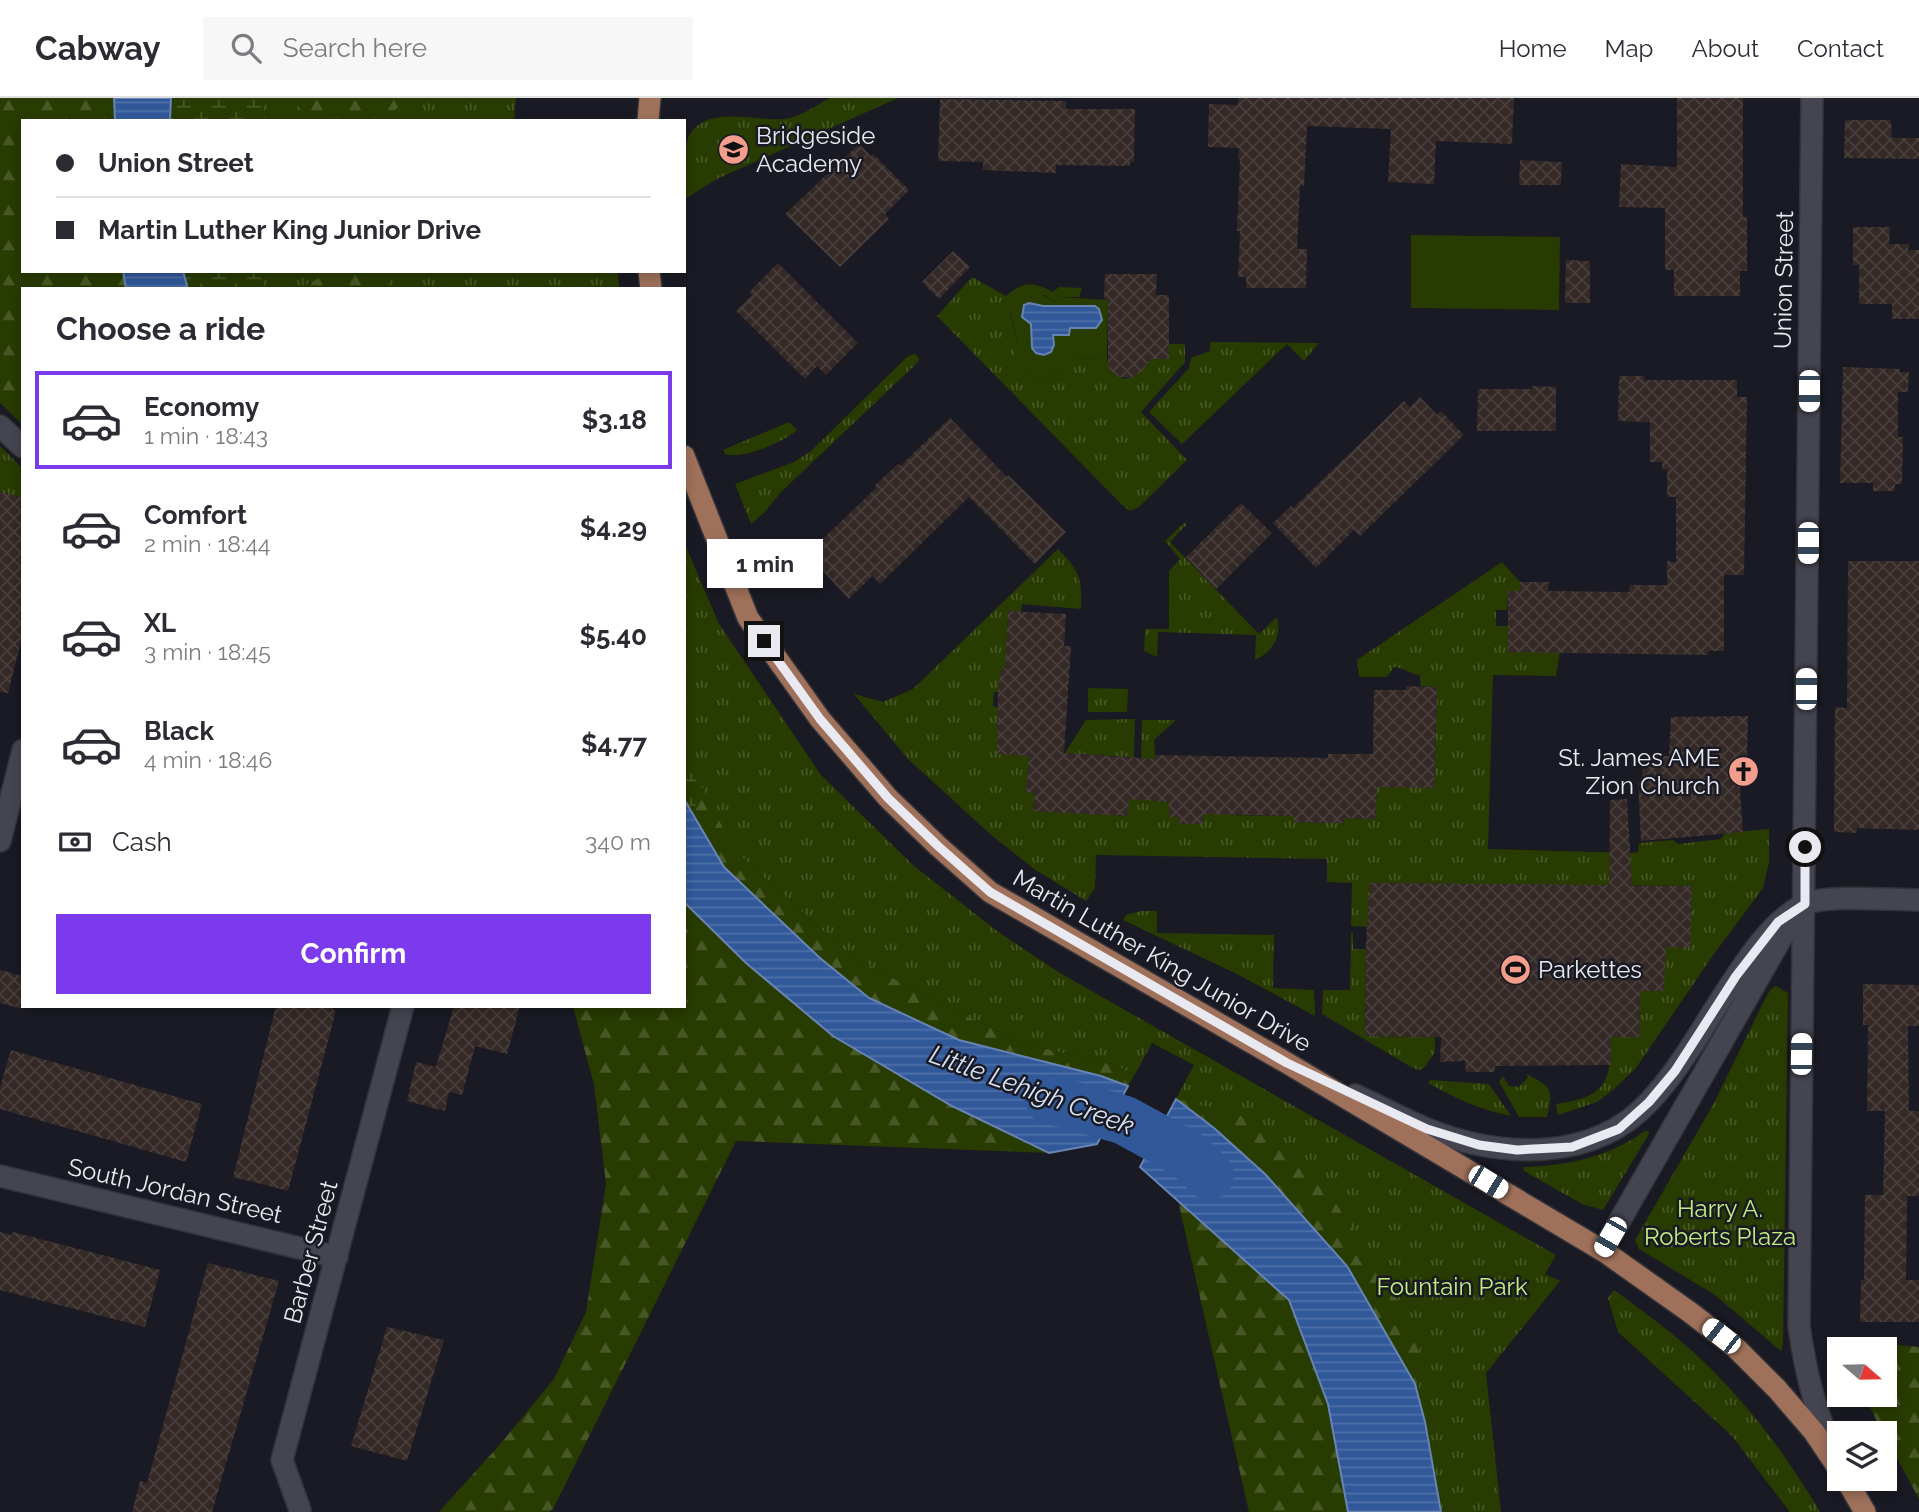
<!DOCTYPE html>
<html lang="en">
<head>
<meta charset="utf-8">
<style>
  :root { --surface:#fff; --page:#f7f7f7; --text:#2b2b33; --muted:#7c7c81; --line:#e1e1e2; --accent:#7c3aed }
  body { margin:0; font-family:Raleway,sans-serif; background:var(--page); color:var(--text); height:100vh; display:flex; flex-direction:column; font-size:26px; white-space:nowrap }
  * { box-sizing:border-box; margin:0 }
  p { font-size:23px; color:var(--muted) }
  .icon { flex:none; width:38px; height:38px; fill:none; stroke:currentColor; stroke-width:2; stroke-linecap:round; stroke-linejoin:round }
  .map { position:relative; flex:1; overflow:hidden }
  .drawer { position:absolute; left:21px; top:189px; width:665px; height:721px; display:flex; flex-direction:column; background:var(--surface); border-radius:0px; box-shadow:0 4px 10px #0003 }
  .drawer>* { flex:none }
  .banner { position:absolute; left:21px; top:21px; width:665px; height:154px; border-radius:0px; box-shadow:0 4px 10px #0003; display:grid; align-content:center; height:154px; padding:0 35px; background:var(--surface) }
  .needle { width:46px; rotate:110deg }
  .tools { position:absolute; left:1827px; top:1239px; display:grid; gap:14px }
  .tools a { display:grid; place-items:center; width:70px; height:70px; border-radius:0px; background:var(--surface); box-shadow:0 4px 10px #0003; font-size:35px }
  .end { position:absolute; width:32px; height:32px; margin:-16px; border:9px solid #e9eaf1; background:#111; box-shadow:0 0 0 4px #111 }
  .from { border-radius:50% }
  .bubble { position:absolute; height:49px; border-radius:0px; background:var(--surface); box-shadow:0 4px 10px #0003; font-size:23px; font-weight:700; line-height:49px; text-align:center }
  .car { position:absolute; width:21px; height:42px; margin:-21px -10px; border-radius:9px; box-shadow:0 0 5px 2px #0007; background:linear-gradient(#fff 24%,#345 0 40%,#fff 0 76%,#345 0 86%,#fff 0) }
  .banner b { display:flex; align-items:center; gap:24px; height:66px; font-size:26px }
  .banner b+b { border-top:2px solid var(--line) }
  .banner i { width:18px; height:18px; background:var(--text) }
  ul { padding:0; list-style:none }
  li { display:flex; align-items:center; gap:21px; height:98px; margin:0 14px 10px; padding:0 21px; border:4px solid transparent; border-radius:0px }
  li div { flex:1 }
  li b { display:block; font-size:26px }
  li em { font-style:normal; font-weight:700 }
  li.active { border-color:var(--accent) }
  li>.icon { width:63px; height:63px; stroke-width:1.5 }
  h2 { padding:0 35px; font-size:32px; line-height:84px }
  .pay { display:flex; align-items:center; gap:18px; height:77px; padding:0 35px; font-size:26px }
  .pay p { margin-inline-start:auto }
  .button { display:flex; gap:14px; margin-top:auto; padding:14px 35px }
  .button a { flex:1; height:80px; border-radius:0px; background:var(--accent); color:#fff; font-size:28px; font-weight:700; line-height:80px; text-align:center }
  header { display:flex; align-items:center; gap:42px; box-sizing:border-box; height:98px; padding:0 35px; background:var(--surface); border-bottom:2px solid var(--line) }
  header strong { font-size:33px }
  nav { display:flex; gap:38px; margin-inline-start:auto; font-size:24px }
  .search { width:490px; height:63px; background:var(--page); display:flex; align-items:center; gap:18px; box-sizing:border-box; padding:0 24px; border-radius:0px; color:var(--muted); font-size:26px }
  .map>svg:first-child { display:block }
</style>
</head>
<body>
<header>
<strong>Cabway</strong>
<div class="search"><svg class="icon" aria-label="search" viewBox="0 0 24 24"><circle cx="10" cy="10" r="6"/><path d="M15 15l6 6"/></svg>Search here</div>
<nav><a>Home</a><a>Map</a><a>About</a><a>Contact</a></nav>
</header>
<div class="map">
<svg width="1919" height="1414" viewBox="0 0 1919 1414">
  <defs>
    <pattern id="grass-tufts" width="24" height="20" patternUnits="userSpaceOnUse" patternTransform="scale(1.75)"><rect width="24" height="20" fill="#283b00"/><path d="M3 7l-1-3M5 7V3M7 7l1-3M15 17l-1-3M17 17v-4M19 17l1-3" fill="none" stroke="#475826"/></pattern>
    <pattern id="forest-firs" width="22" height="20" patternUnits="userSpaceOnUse" patternTransform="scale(1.75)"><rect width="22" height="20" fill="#283b00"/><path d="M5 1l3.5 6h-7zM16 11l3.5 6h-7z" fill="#475826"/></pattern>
    <pattern id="wetland-marsh" width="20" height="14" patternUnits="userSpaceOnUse" patternTransform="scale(1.75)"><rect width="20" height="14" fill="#283b00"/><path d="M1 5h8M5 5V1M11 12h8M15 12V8" fill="none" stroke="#475826"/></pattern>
    <pattern id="water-rules" width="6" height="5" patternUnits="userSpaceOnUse" patternTransform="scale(1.75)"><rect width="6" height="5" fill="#315899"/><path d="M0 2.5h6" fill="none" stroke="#4f70a8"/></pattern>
    <pattern id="building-cross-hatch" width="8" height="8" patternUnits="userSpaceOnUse" patternTransform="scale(1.75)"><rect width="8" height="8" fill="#342926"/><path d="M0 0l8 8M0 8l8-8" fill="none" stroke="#483e3b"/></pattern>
  </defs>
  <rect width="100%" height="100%" fill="#191a23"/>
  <!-- grass -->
  <path fill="url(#grass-tufts)" d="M187,0H516L514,23H188Z
    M830,0H898L717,81L685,101C686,88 684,49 688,40C704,5 757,24 785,21C801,19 816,7 830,0Z
    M213,173H618L619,191H217Z
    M972,179L1006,198C1024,183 1032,183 1053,194L1059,189L1082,190L1079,199H1059L1055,204L1044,197L1010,216L1017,243L1016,266L1042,284L1054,277L1069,261L1107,260C1110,288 1140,287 1146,260L1168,261L1169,246H1185V264L1141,314L1187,362L1139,409L1130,413L1122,407L937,218Z
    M1210,244L1319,245L1304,263L1287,246L1182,346L1149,314L1189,270L1191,260L1210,253Z
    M914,256L918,258L919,262L914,268L780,395L765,414L751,426L735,386L794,364L811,353L907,259Z
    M789,324L797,332C784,344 742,362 725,356L723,352Z
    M0,348L23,371V400L0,394Z
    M1184,425L1187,426L1170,444L1259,536L1277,519C1282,538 1273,554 1255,562L1256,537L1158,534L1157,559L1144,553L1145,531H1169V473L1180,461L1165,443Z
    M684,444L719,526L821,677L914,768L997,833L1060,875L1556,1157L1545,1176L1560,1183L1486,1275L1501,1414H1441L1425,1324L1265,1076L1214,1030L1176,1001L1194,967L1152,945L1134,978L1116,967L1029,947L946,909L850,857L735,753L684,670Z
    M1058,451C1080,473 1082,480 1081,511L1022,506L1021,514L1009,513L1005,571H1001L999,594H994L993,608L998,609L997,629L1004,630L998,656L1034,658L1033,681H1027L1026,694L1035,695L1033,712L1127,718L1129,701H1140L1142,622H1176L1154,642L1155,657L1169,683V719H1179L1203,685L1229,717L1294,718V724L1344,725V720L1375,721L1377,689H1434L1437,589L1421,588L1420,577C1410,576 1404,570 1394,569L1387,579H1359L1357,562L1502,464L1520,484V493L1508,494L1507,512H1496V528H1508V554H1550L1561,546L1556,578L1493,577L1488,751L1631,755L1638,754L1639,745L1673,742L1678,746L1721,741L1725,735L1769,731V764L1763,790L1711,860L1636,970L1614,991L1597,1004L1558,1017L1556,1006C1605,999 1611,986 1611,939H1639L1640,893L1666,849L1692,788L1370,785L1367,829L1351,828L1352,785L1327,784V761L1096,757L1095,790L1086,803L1034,771L990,736L908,661L854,596L883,604L913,591Z
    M1088,590L1128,591L1127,614H1088Z
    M1135,621L1133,690H1129L1130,659L1065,655L1086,622Z
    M1141,813H1157V835L1274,837L1273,890L1314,892L1315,918L1237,876L1123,822L1126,817Z
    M1351,834L1353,835V851H1366L1365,938L1435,939V954L1424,970L1418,972L1411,969L1322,916L1323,892H1350Z
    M1776,888L1788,895L1783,1246L1781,1253L1715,1197L1639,1151L1635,1142L1714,1005L1765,901L1771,891Z
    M1526,976C1551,988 1554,991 1547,1019H1519L1499,984L1503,978L1509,988L1519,989L1528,979Z
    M1430,982L1489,986L1511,1018C1481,1012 1455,1000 1428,985Z
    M1645,1033H1648L1649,1036L1603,1112L1582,1106L1524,1073L1523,1069C1566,1068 1609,1059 1645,1033Z
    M1614,1192C1640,1211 1666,1230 1690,1251C1742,1298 1785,1354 1820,1414H1790L1732,1338L1618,1234L1608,1200Z"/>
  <!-- forest -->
  <path fill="url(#forest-firs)" d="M0,0H114L115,23H23V173H123L126,191H23V327L0,305Z
    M281,0H399L404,3L384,23H315L299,9Z
    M333,173H390L388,191H297Z
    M696,678L735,753L850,857L946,909L1029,947L1116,967L1134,978L1128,988L1101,978L959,942L869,900L820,860L724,769L696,722Z
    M684,804L747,865L833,938L952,1008L1049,1055L736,1043L553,1411L549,1414H439L502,1344L554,1281L586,1214L606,1086L594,987L573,908H684Z
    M1176,1001C1211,1009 1245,1016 1277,1033L1275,1037L1326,1090L1367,1154L1408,1219L1423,1268L1415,1286L1347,1168L1265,1076L1214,1030Z
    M1178,1103L1289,1202L1328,1306L1348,1414H1249Z
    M1843,1242L1919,1249V1401L1863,1297H1885V1251H1846Z"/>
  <!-- wetland -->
  <path fill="url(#wetland-marsh)" d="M171,0H260L267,23H170Z
    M183,173H258L265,191H188Z
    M684,657L696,678V722L684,701Z"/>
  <!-- pitch -->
  <path fill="#283b00" d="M1411,137L1560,139L1559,212L1411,210Z
    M1033,192L1055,204L1059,199L1108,202L1107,260L1070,261L1054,277L1042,284L1016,267C1015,259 1017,251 1017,243C1014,221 1002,211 1022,194Z"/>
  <!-- water -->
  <path fill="url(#water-rules)" stroke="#6884b3" stroke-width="2" d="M114,0H171L170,23H115Z
    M123,173H183L188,191H126Z
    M1029,205L1043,208H1095L1099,211L1102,222L1096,230H1070L1069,237H1053L1054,247L1051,254L1044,257L1036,255L1032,250L1031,226L1022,219L1024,207Z
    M684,701L724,769L820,860L869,900L959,942L1101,978L1128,988L1097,1046L1049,1055L952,1008L833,938L746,865L684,804Z
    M1176,1001L1214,1030L1265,1076L1347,1168L1415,1286L1425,1324L1441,1414H1348L1328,1306L1289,1202L1140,1069Z"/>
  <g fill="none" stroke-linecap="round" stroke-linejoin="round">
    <!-- river -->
    <path stroke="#315899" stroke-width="49" d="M1049,1001L1124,1022L1188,1057L1209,1077"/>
  </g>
  <!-- building -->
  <path fill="url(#building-cross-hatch)" d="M1238,0H1514L1512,46L1436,43L1434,86L1388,84L1391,31L1307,28L1304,88L1300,87L1297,151H1307L1306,190H1246V179H1238L1240,133H1237L1240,61H1238L1239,50L1208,49L1209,6L1238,7Z
    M1677,0H1743V119H1747V173H1740V198H1674V172H1665V110L1619,109L1621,66L1677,69Z
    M940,1L1066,3V11H1135L1134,64H1130V68L1056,67V75L983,72V64L938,63Z
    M1845,22H1891L1892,40H1919V61L1844,60Z
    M859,46L871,58L873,56L909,92L885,116L889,121L840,169L785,116Z
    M1520,62L1562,64L1561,87H1519Z
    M1853,129H1890L1889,146H1909L1908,152H1919V221H1892V206H1859V167H1853Z
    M953,153L970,169L939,201L922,184Z
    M1566,162L1590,163V205H1565Z
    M778,165L858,245L826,277L817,268L805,281L736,213L752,197L749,194Z
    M1105,176H1157L1156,197H1169V261H1151L1142,273L1131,280L1118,279L1110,272L1108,266V202L1104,201Z
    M1843,269L1900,271L1899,274H1909L1908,294H1898V339H1903L1902,386H1895V393H1873V385H1840Z
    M1619,278H1644V282H1737V299H1747L1744,477H1724V553H1708V557L1508,554V493H1520V484H1549L1548,493L1629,494L1630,487H1667V463L1676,464V399H1667V371L1662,372V364H1650V324L1618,323Z
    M1532,288L1556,289V333H1477L1478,291H1532Z
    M1420,299L1437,317L1441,313L1464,337L1360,438L1354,432L1316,470L1273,425L1291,408L1293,410L1404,303L1410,309Z
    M950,320L1007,379L1008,377L1066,434L1035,466L969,399L880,486L872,478L849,501L807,456L876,390L874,388L898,366L900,368Z
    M0,394L23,400V536L8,595L0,594Z
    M1241,405L1272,435L1216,491L1186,459Z
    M1848,463H1919V732L1857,730L1856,735L1834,734L1835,609L1847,610Z
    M1008,513L1066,516L1064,548H1071L1064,655L1155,661V657L1328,660V656H1373L1374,592H1406V588L1437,589L1434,690L1377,689L1375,721L1344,720V725L1294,724V718L1203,716V726H1179V719H1169V704L1129,701L1128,718L1033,713L1035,695L1026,694L1029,658L997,656L998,594L1001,571H1005Z
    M1748,618L1747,660H1738L1743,734L1641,743L1638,684L1643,681L1641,658H1669L1671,619Z
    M1627,701L1632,788H1692L1690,850L1666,849L1664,893H1640L1639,939H1611V967L1495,968V974H1466L1465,963L1440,964L1441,939L1365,938L1366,842L1370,785L1609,787L1610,702Z
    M0,872L23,878V911L0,905Z
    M1863,886L1919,887V928H1908L1909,1013H1919V1098H1907L1906,1182H1919V1224H1860L1861,1182H1864L1865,1097H1883L1885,1013H1867L1868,927H1863Z
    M276,908H334L333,912L336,913L288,1093L233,1079Z
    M454,908H520L507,956L475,948L462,997L449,994L445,1013L407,1003L416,964L436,969Z
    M11,952L202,1006L186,1064L0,1011V989Z
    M0,1134L12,1137L13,1134L160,1172L145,1229L0,1192Z
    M208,1165L279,1183L212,1414H132L140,1383L147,1385Z
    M387,1229L444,1242L407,1363L351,1348Z"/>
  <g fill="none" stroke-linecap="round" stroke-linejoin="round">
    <defs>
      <path id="minor" d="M1812,0L1799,1228C1805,1271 1815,1315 1834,1354
        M0,328L23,349
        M0,743L23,652
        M1355,997C1379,1008 1403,1021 1427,1031C1500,1060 1593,1065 1650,1003C1678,973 1698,937 1720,903C1741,871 1768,825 1803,807C1824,796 1892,802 1919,802
        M0,1078L337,1159
        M1603,1152L1787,830
        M300,1412L282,1362L403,908"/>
      <path id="major" d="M648,23L650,0
        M649,173L651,191
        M684,358L748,520L820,621L888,700L938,748L990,794L1287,965L1605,1154L1691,1215L1736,1250L1777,1291L1814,1334L1839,1371
        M1846,1381L1865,1414"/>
    </defs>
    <!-- minor casing -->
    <use href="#minor" stroke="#33333a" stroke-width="24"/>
    <!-- major casing -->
    <use href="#major" stroke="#33333a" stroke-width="24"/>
    <!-- minor -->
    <use href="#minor" stroke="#444550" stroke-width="21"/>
    <!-- major -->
    <use href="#major" stroke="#9f715b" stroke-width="21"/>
  </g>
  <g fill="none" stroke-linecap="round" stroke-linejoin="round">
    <!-- route -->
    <path stroke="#e9eaf1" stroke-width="9" d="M764,543L820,621L888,700L938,748L990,794L1287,965L1427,1031L1479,1047L1517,1052L1572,1049L1619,1031L1649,1004L1675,973L1736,878L1778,824L1805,806V749"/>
  </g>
  <!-- icons -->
  <defs>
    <symbol id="school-disc" viewBox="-11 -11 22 22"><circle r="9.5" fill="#f49d8d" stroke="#191a23"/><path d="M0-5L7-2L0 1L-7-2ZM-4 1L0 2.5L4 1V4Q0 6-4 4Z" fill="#111"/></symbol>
    <symbol id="church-disc" viewBox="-11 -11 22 22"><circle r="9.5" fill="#f49d8d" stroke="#191a23"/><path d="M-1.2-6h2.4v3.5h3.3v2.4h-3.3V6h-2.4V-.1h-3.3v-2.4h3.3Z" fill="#111"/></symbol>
    <symbol id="stadium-disc" viewBox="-11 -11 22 22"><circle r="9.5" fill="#f49d8d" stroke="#191a23"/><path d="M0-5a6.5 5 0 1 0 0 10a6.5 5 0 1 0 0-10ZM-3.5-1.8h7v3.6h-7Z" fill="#111"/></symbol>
  </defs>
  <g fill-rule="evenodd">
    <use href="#school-disc" x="716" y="34" width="35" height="35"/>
    <use href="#church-disc" x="1726" y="656" width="35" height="35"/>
    <use href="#stadium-disc" x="1498" y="854" width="35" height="35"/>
  </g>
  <g text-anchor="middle" stroke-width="5" stroke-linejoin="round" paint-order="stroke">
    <!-- poi labels -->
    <g font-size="24" fill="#e9eaf1" stroke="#191a23" text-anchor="start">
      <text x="756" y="46">Bridgeside<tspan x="756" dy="28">Academy</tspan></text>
      <text x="1720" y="668" text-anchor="end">St. James AME<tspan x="1720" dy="28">Zion Church</tspan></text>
      <text x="1538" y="880">Parkettes</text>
    </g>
    <!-- street labels -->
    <g font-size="24" fill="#e9eaf1" stroke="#191a23">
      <text transform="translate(1784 182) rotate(-89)" y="8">Union Street</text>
      <text transform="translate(1162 863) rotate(30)" y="8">Martin Luther King Junior Drive</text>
      <text transform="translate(175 1093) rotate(13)" y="8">South Jordan Street</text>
      <text transform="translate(311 1154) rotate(-75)" y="8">Barber Street</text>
    </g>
    <!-- park labels -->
    <g font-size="24" fill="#c2ed81" stroke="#191a23">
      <text x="1720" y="1119">Harry A.<tspan x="1720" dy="28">Roberts Plaza</tspan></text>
      <text x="1452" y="1197">Fountain Park</text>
    </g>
    <!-- water labels -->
    <g font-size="26" font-style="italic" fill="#d7e3f6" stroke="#191a23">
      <text transform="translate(1032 992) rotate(20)" y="9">Little Lehigh Creek</text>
    </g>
  </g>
</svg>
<div class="tools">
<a><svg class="needle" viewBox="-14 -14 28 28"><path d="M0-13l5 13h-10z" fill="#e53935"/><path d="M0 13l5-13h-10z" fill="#7c7c81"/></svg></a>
<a><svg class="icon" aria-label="layers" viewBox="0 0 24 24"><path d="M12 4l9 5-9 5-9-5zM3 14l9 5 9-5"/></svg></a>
</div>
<i class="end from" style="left:1805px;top:749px"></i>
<i class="end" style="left:764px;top:543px"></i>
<div class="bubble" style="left:707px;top:441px;width:116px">1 min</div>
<i class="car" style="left:1809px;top:293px;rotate:180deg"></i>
<i class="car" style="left:1808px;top:445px;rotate:180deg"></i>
<i class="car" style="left:1806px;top:591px;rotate:0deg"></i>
<i class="car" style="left:1801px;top:956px;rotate:1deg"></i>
<i class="car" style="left:1488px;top:1084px;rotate:121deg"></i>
<i class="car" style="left:1610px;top:1139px;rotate:210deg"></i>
<i class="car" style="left:1721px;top:1238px;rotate:308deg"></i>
<div class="banner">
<b><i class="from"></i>Union Street</b>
<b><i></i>Martin Luther King Junior Drive</b>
</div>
<section class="drawer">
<h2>Choose a ride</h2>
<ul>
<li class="active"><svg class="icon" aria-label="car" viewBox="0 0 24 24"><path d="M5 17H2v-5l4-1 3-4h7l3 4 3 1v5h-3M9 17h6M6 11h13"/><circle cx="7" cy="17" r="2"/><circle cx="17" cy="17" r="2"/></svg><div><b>Economy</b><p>1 min · 18:43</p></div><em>$3.18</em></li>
<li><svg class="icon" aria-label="car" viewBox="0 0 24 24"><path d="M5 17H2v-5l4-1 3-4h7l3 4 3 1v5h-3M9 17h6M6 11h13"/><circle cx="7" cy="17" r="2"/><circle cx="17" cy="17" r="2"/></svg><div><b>Comfort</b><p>2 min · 18:44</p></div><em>$4.29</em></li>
<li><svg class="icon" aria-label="car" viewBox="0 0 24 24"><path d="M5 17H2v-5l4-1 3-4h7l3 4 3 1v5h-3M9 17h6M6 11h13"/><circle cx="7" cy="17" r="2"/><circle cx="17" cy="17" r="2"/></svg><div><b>XL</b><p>3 min · 18:45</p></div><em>$5.40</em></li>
<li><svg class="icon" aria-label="car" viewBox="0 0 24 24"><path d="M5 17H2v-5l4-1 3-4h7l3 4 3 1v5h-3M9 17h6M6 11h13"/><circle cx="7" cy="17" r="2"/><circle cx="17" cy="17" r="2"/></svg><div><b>Black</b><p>4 min · 18:46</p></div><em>$4.77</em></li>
</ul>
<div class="pay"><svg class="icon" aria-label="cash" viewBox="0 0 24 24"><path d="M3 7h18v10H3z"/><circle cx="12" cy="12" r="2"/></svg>Cash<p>340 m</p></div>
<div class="button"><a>Confirm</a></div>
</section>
</div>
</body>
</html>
